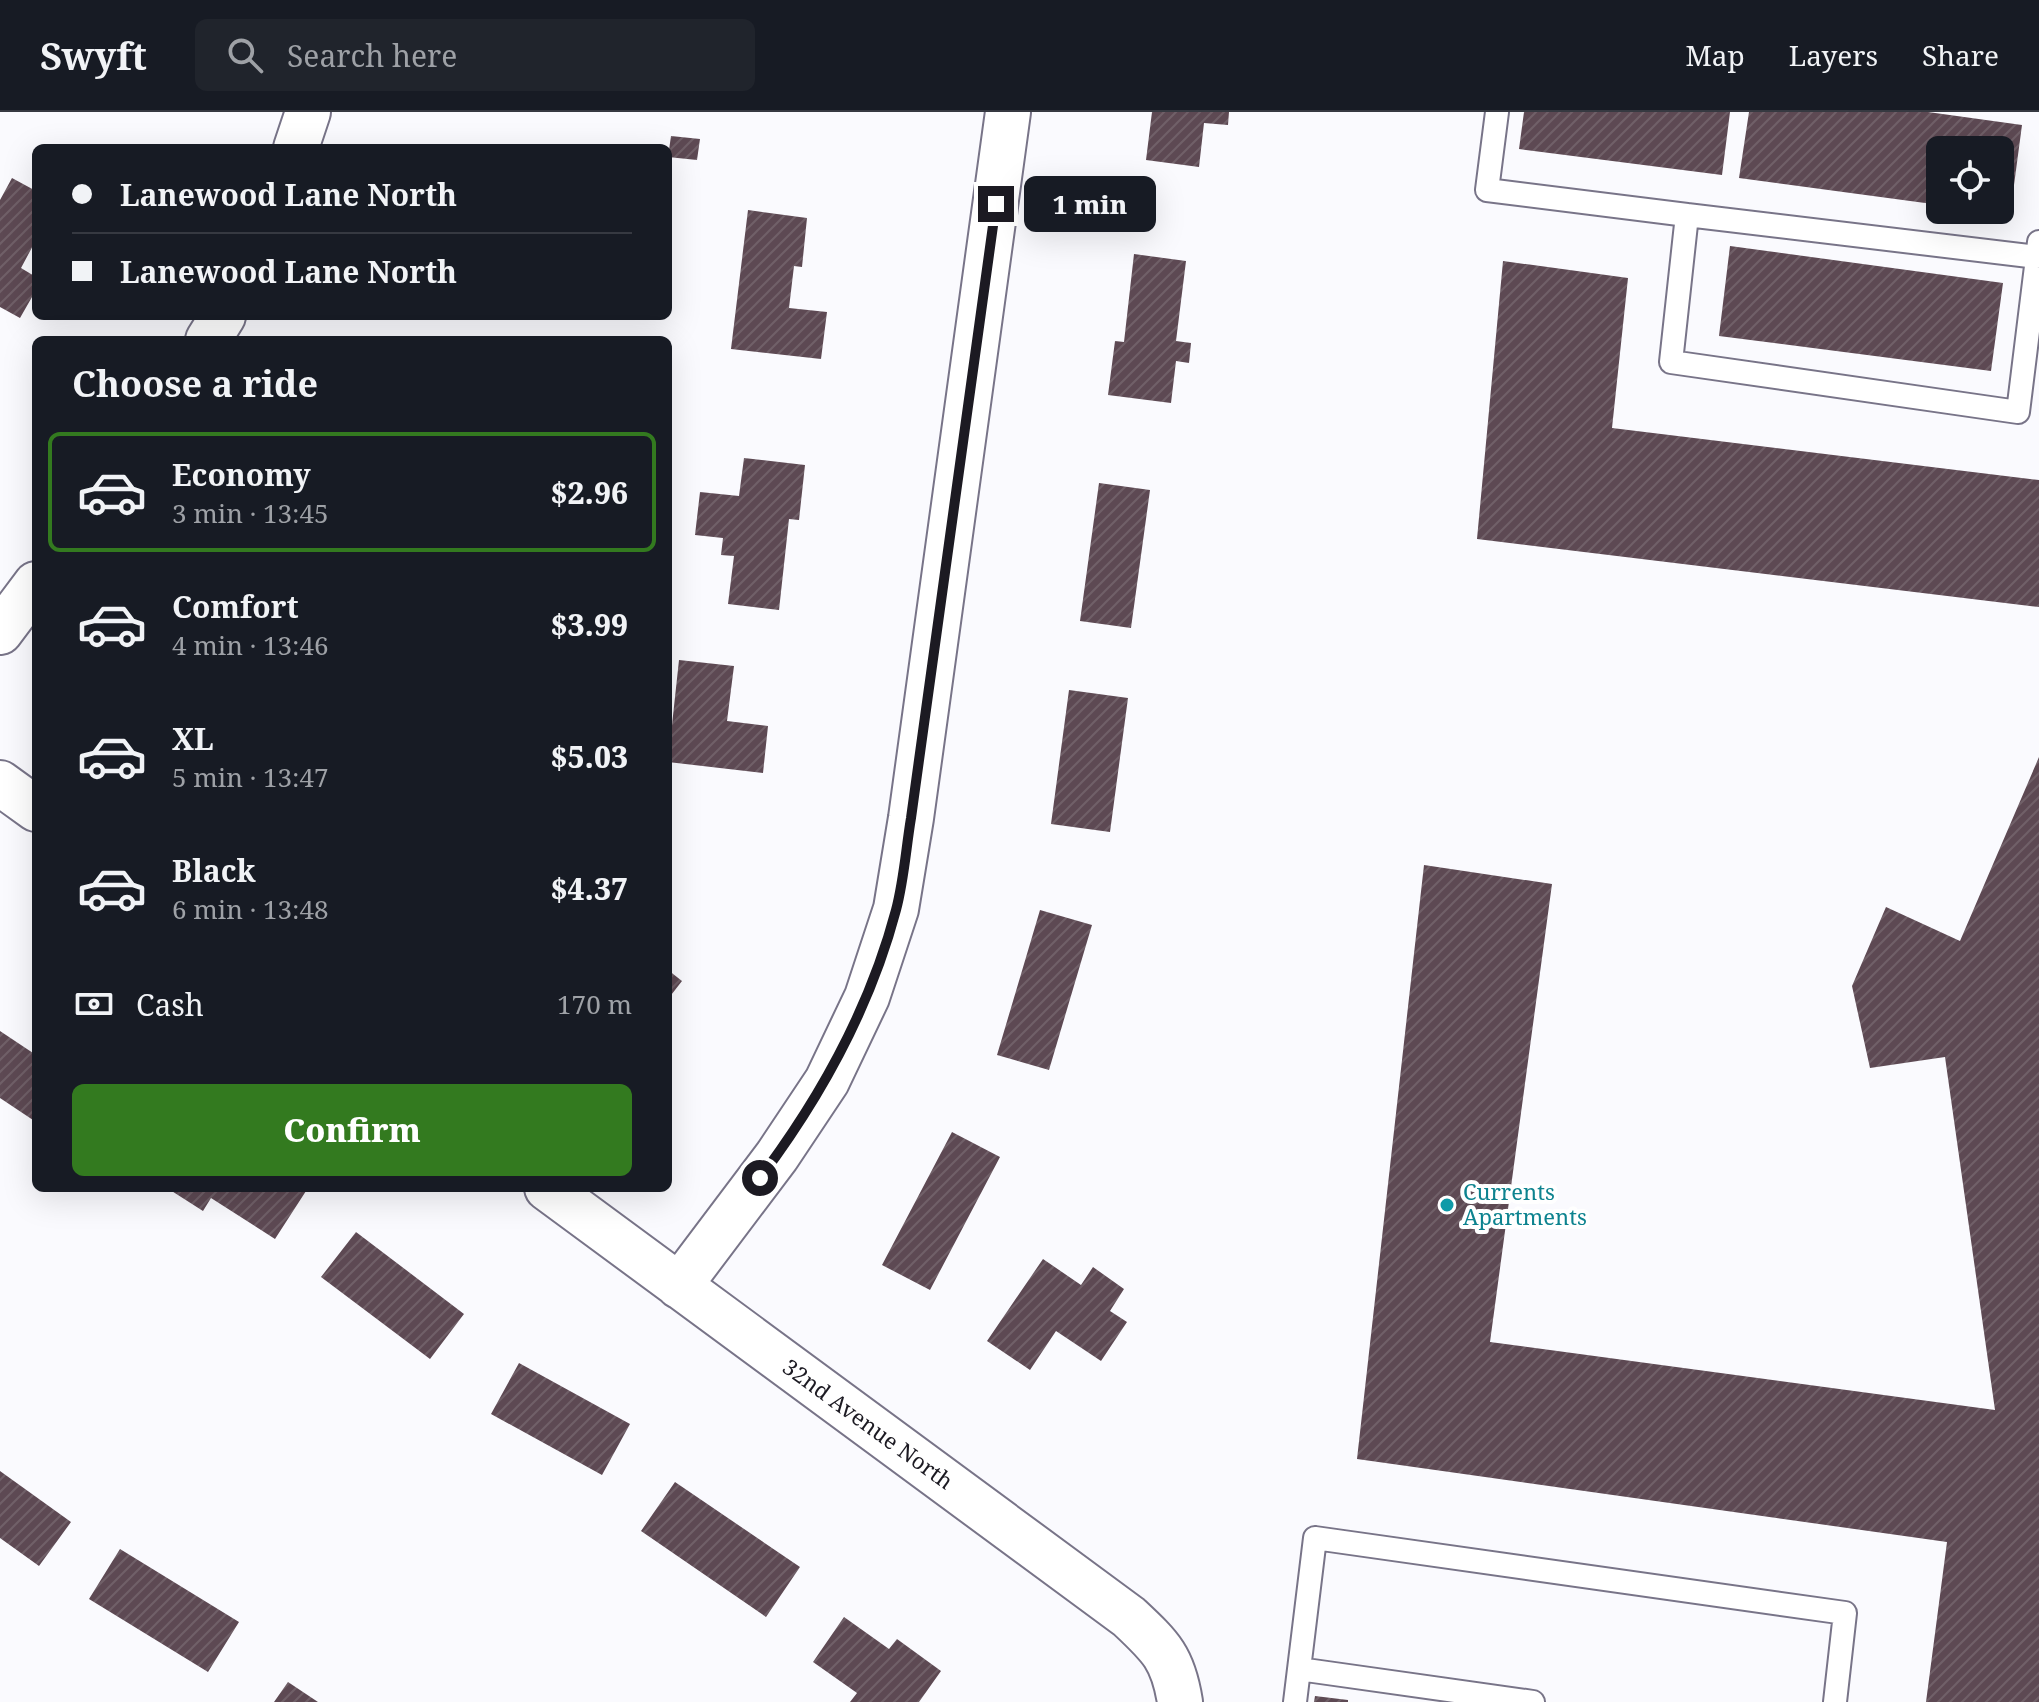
<!DOCTYPE html>
<html lang="en">
<head>
<meta charset="utf-8">
<style>
  :root { --surface:#171b24; --page:#20242c; --text:#f1f3f6; --muted:#9ea1a6; --line:#363941; --accent:#337a1f }
  body { margin:0; font-family:"Noto Serif",serif; background:var(--page); color:var(--text); height:100vh; display:flex; flex-direction:column; font-size:30px; white-space:nowrap }
  * { box-sizing:border-box; margin:0 }
  p { font-size:26px; color:var(--muted) }
  .icon { flex:none; width:44px; height:44px; fill:none; stroke:currentColor; stroke-width:2; stroke-linecap:round; stroke-linejoin:round }
  .map { position:relative; flex:1; overflow:hidden }
  .details { position:absolute; left:32px; top:224px; width:640px; height:856px; display:flex; flex-direction:column; background:var(--surface); border-radius:12px; box-shadow:0 8px 32px #0002 }
  .details>* { flex:none }
  .hud { position:absolute; left:32px; top:32px; width:640px; height:176px; border-radius:12px; box-shadow:0 8px 32px #0002; display:grid; align-content:center; height:176px; padding:0 40px; background:var(--surface) }
  .buttons { position:absolute; left:1926px; top:24px; display:grid; gap:16px }
  .buttons a { display:grid; place-items:center; width:88px; height:88px; border-radius:12px; background:var(--surface); box-shadow:0 8px 32px #0002; font-size:40px }
  .end { position:absolute; width:36px; height:36px; margin:-18px; border:10px solid #1c1a22; background:#fff; box-shadow:0 0 0 4px #fff }
  .from { border-radius:50% }
  .bubble { position:absolute; height:56px; border-radius:12px; background:var(--surface); box-shadow:0 8px 32px #0002; font-size:26px; font-weight:800; line-height:56px; text-align:center }
  .hud b { display:flex; align-items:center; gap:28px; height:76px; font-size:30px }
  .hud b+b { border-top:2px solid var(--line) }
  .hud i { width:20px; height:20px; background:var(--text) }
  ul { padding:0; list-style:none }
  li { display:flex; align-items:center; gap:24px; height:120px; margin:0 16px 12px; padding:0 24px; border:4px solid transparent; border-radius:12px }
  li div { flex:1 }
  li b { display:block; font-size:30px }
  li em { font-style:normal; font-weight:800 }
  li.active { border-color:var(--accent) }
  li>.icon { width:72px; height:72px; stroke-width:1.5 }
  h2 { padding:0 40px; font-size:36px; line-height:96px }
  .pay { display:flex; align-items:center; gap:20px; height:88px; padding:0 40px; font-size:30px }
  .pay p { margin-inline-start:auto }
  .button { display:flex; gap:16px; margin-top:auto; padding:16px 40px }
  .button a { flex:1; height:92px; border-radius:12px; background:var(--accent); color:#fff; font-size:32px; font-weight:800; line-height:92px; text-align:center }
  header { display:flex; align-items:center; gap:48px; box-sizing:border-box; height:112px; padding:0 40px; background:var(--surface); border-bottom:2px solid var(--line) }
  header strong { font-size:38px }
  nav { display:flex; gap:44px; margin-inline-start:auto; font-size:28px }
  .search { width:560px; height:72px; background:var(--page); display:flex; align-items:center; gap:20px; box-sizing:border-box; padding:0 28px; border-radius:12px; color:var(--muted); font-size:30px }
  .map>svg:first-child { display:block }
</style>
</head>
<body>
<header>
<strong>Swyft</strong>
<div class="search"><svg class="icon" aria-label="search" viewBox="0 0 24 24"><circle cx="10" cy="10" r="6"/><path d="M15 15l6 6"/></svg>Search here</div>
<nav><a>Map</a><a>Layers</a><a>Share</a></nav>
</header>
<div class="map">
<svg width="2039" height="1590" viewBox="0 0 2039 1590">
  <defs>
    <pattern id="building-hatch" width="6" height="6" patternUnits="userSpaceOnUse" patternTransform="scale(2)"><rect width="6" height="6" fill="#5d4953"/><path d="M-1 1l2-2M0 6l6-6M5 7l2-2" fill="none" stroke="#706068"/></pattern>
  </defs>
  <rect width="100%" height="100%" fill="#fafafe"/>
  <!-- building -->
  <path fill="url(#building-hatch)" d="M1152,0H1229L1228,13L1204,11L1199,55L1146,48Z
    M1524,0H1730L1722,63L1519,37Z
    M1749,0H1928L2022,13L2010,103L1990,100L2000,98V38H1940V93L1739,66Z
    M671,24L700,27L697,48L668,45Z
    M12,66L36,79V128L21,156L36,165V178L20,206L0,195V88Z
    M748,98L807,106L802,155L794,154L789,196L827,200L821,247L731,237Z
    M1730,134L2003,171L1991,259L1719,224Z
    M1134,142L1186,149L1176,229L1191,231L1189,251L1176,249L1171,291L1108,283L1115,229L1124,230Z
    M1503,149L1628,166L1612,316L2039,368V495L1477,427Z
    M744,346L805,353L799,408L789,407L779,498L728,492L734,444L721,443L723,426L695,423L700,380L739,384Z
    M1099,371L1150,378L1131,516L1080,509Z
    M679,548L734,554L727,609L768,614L763,661L668,650Z
    M1069,578L1128,586L1110,720L1051,712Z
    M2039,645V1590H1926L1947,1430L1357,1347L1424,753L1552,772L1490,1230L1995,1298L1945,945L1870,956L1852,874L1886,795L1960,829Z
    M1040,798L1092,813L1049,958L997,943Z
    M668,858L682,869L668,887Z
    M0,919L36,943V1010L0,986Z
    M952,1020L1000,1045L930,1178L882,1153Z
    M167,1076H301L306,1079L275,1127L211,1086L203,1099Z
    M356,1120L464,1202L430,1247L321,1165Z
    M1043,1147L1081,1173L1093,1155L1124,1177L1110,1199L1127,1210L1101,1249L1056,1219L1030,1258L987,1229Z
    M519,1251L630,1312L602,1363L491,1302Z
    M0,1359L71,1410L39,1454L0,1426Z
    M675,1370L800,1455L766,1505L641,1419Z
    M120,1437L239,1510L208,1560L89,1487Z
    M844,1505L889,1537L897,1527L941,1559L919,1590H850L857,1581L813,1550Z
    M288,1570L318,1590H274Z
    M1315,1584L1348,1588V1590H1314Z"/>
  <g fill="none" stroke-linecap="round" stroke-linejoin="round">
    <defs>
      <path id="service" d="M1497,0L1487,78L1687,103L1671,250L2018,300L2039,130
        M1687,103L2037,145
        M1299,1557L1533,1590
        M1295,1590L1315,1426L1845,1501L1835,1590"/>
      <path id="minor" d="M296,36L308,0
        M208,228L223,204
        M0,520L36,472
        M0,671L36,697
        M547,1076L1129,1505C1161,1535 1173,1546 1180,1590
        M679,1174L777,1044L827,969L867,885L896,797L911,706L1008,0"/>
    </defs>
    <!-- service casing -->
    <use href="#service" stroke="#787488" stroke-width="26"/>
    <!-- minor casing -->
    <use href="#minor" stroke="#787488" stroke-width="48"/>
    <!-- service -->
    <use href="#service" stroke="#fff" stroke-width="22"/>
    <!-- minor -->
    <use href="#minor" stroke="#fff" stroke-width="44"/>
  </g>
  <g fill="none" stroke-linecap="round" stroke-linejoin="round">
    <!-- route -->
    <path stroke="#1c1a22" stroke-width="10" d="M760,1066C821,985 870,896 896,798C904,768 906,736 911,706L996,92"/>
  </g>
  <!-- markers -->
  <circle fill="#0f9aa8" stroke="#fff" stroke-width="3" cx="1447" cy="1093" r="8"/>
  <g text-anchor="middle" stroke-width="8" stroke-linejoin="round" paint-order="stroke">
    <!-- culture labels -->
    <g font-size="22" fill="#0d838f" stroke="#fff" text-anchor="start">
      <text x="1463" y="1088">Currents<tspan x="1463" dy="25">Apartments</tspan></text>
    </g>
    <!-- street labels -->
    <g font-size="22" fill="#1c1a22" stroke="#fff">
      <text transform="translate(868 1312) rotate(36)" y="8">32nd Avenue North</text>
    </g>
  </g>
</svg>
<div class="buttons">
<a><svg class="icon" aria-label="locate" viewBox="0 0 24 24"><circle cx="12" cy="12" r="6"/><path d="M12 2v4M12 18v4M2 12h4M18 12h4"/></svg></a>
</div>
<i class="end from" style="left:760px;top:1066px"></i>
<i class="end" style="left:996px;top:92px"></i>
<div class="bubble" style="left:1024px;top:64px;width:132px">1 min</div>
<div class="hud">
<b><i class="from"></i>Lanewood Lane North</b>
<b><i></i>Lanewood Lane North</b>
</div>
<section class="details">
<h2>Choose a ride</h2>
<ul>
<li class="active"><svg class="icon" aria-label="car" viewBox="0 0 24 24"><path d="M5 17H2v-5l4-1 3-4h7l3 4 3 1v5h-3M9 17h6M6 11h13"/><circle cx="7" cy="17" r="2"/><circle cx="17" cy="17" r="2"/></svg><div><b>Economy</b><p>3 min · 13:45</p></div><em>$2.96</em></li>
<li><svg class="icon" aria-label="car" viewBox="0 0 24 24"><path d="M5 17H2v-5l4-1 3-4h7l3 4 3 1v5h-3M9 17h6M6 11h13"/><circle cx="7" cy="17" r="2"/><circle cx="17" cy="17" r="2"/></svg><div><b>Comfort</b><p>4 min · 13:46</p></div><em>$3.99</em></li>
<li><svg class="icon" aria-label="car" viewBox="0 0 24 24"><path d="M5 17H2v-5l4-1 3-4h7l3 4 3 1v5h-3M9 17h6M6 11h13"/><circle cx="7" cy="17" r="2"/><circle cx="17" cy="17" r="2"/></svg><div><b>XL</b><p>5 min · 13:47</p></div><em>$5.03</em></li>
<li><svg class="icon" aria-label="car" viewBox="0 0 24 24"><path d="M5 17H2v-5l4-1 3-4h7l3 4 3 1v5h-3M9 17h6M6 11h13"/><circle cx="7" cy="17" r="2"/><circle cx="17" cy="17" r="2"/></svg><div><b>Black</b><p>6 min · 13:48</p></div><em>$4.37</em></li>
</ul>
<div class="pay"><svg class="icon" aria-label="cash" viewBox="0 0 24 24"><path d="M3 7h18v10H3z"/><circle cx="12" cy="12" r="2"/></svg>Cash<p>170 m</p></div>
<div class="button"><a>Confirm</a></div>
</section>
</div>
</body>
</html>
